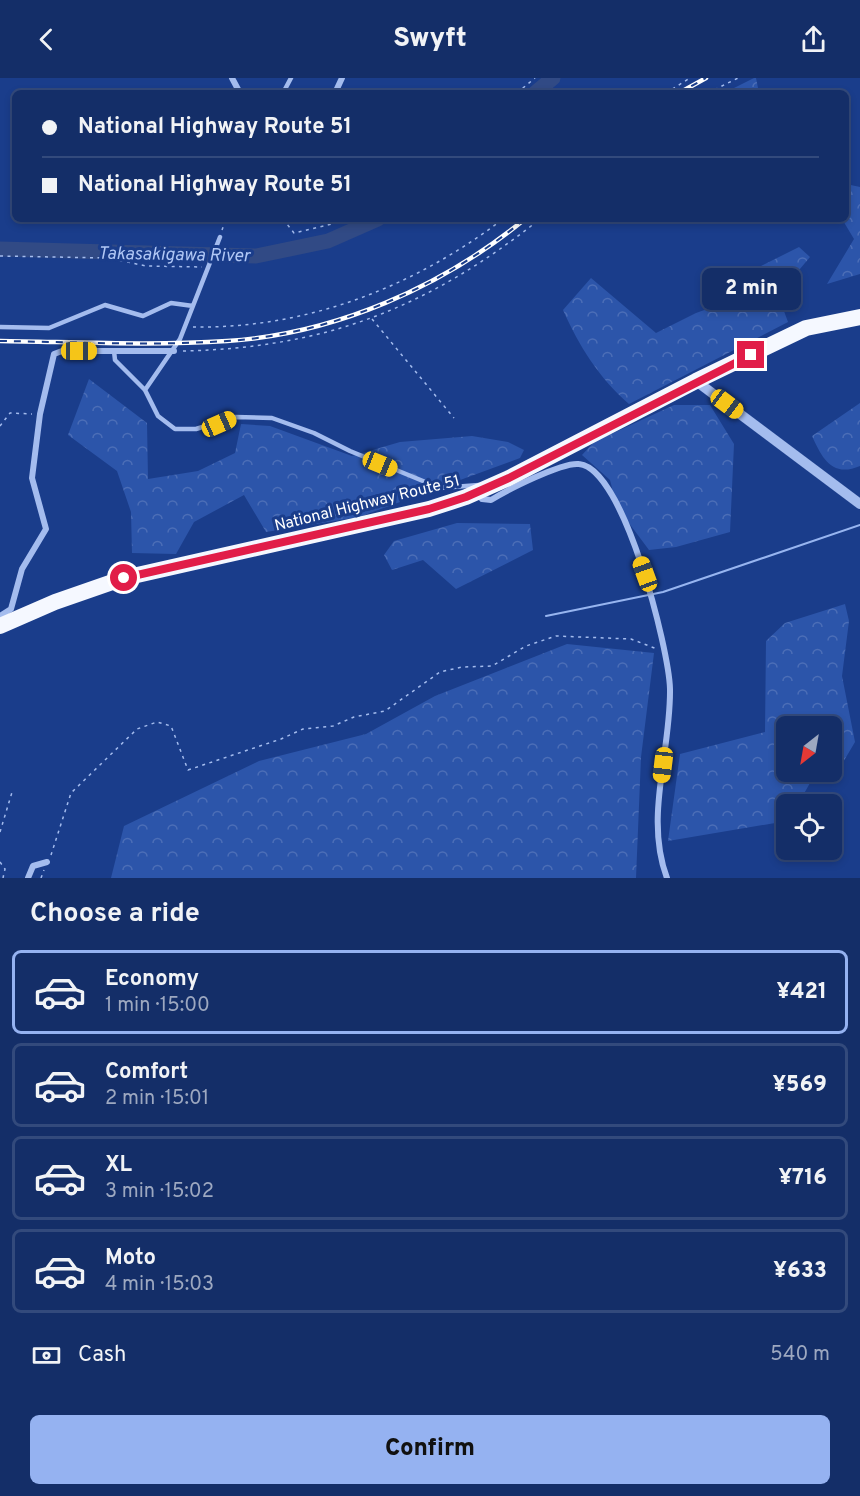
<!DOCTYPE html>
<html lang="en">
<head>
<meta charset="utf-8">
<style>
  :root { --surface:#142e68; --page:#213a71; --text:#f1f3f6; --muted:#9da8c0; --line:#334a7c; --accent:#95b2f1 }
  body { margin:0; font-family:Overpass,sans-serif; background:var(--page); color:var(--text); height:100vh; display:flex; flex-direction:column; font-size:22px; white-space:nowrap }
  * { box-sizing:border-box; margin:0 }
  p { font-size:20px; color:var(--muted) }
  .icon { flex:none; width:33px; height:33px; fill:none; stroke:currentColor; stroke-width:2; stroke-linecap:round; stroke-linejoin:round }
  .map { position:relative; height:800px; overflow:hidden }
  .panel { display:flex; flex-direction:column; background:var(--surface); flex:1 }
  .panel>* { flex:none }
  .hud { position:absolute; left:12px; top:12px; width:837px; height:132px; border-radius:9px; box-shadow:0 3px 9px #0003,0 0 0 2px var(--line); display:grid; align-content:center; height:132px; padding:0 30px; background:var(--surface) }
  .needle { width:39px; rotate:211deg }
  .fabs { position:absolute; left:776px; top:638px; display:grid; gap:12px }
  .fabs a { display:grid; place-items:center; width:66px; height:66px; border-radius:9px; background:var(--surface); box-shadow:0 3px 9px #0003,0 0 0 2px var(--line); font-size:30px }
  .end { position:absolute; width:27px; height:27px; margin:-14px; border:8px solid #e11d48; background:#fff; box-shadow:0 0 0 3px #fff }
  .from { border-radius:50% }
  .bubble { position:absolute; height:42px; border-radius:9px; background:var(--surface); box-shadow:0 3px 9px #0003,0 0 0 2px var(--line); font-size:20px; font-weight:800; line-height:42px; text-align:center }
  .car { position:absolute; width:18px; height:36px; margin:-18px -9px; border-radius:8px; box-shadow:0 0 4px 2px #0007; background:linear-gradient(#f5c518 24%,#345 0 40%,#f5c518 0 76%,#345 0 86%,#f5c518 0) }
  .hud b { display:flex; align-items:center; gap:21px; height:57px; font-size:22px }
  .hud b+b { border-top:2px solid var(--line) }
  .hud i { width:15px; height:15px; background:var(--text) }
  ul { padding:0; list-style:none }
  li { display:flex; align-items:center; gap:18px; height:84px; margin:0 12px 9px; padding:0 18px; border:3px solid var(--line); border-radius:9px }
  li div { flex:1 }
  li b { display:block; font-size:22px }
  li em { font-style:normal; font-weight:800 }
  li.current { border-color:var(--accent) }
  li>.icon { width:54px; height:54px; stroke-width:1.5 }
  h2 { padding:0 30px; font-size:27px; line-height:72px }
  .pay { display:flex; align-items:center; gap:15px; height:66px; padding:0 30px; font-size:22px }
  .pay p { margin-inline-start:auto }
  .action { display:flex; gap:12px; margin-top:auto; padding:12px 30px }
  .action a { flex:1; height:69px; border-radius:9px; background:var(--accent); color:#111; font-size:24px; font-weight:800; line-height:69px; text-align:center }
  header { display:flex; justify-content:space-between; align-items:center; height:78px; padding:0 30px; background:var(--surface); font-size:27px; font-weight:800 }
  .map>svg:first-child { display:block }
</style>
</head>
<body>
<header><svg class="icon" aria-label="back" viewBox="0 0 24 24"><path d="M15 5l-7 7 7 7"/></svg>Swyft<svg class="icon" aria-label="share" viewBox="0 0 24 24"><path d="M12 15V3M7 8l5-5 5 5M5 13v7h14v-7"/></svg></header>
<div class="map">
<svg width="860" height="800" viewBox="0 0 860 800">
  <defs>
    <pattern id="forest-crowns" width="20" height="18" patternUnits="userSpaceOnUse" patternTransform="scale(1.5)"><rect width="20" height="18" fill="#2c55aa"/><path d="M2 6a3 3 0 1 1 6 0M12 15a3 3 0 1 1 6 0" fill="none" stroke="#4c6eb7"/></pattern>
  </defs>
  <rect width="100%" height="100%" fill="#1a3d8b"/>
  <!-- forest -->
  <path fill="url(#forest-crowns)" d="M754,0H756L759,15H724Z
    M846,106L860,109V196L827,206L854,161L842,141H846Z
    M799,169L810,179L778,217L788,244L629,326C599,300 579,268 563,232L591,200L656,255L696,235L741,219L757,190Z
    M89,301L147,345L148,401L198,393L235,375L241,346L270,348L352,378L400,364L472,358L508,364L524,372L520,380L359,439L266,454L244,417L194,444L176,476L132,475L131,434L117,393L68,357Z
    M860,325V388C832,400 822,380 812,358Z
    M674,327H710L734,366L730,454L676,469L649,472L617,429L610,402L582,377L594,364Z
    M457,445L530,446L533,472L456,511L423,482L392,492L384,477L394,463Z
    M845,526L849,543L842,598L855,664L842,686L831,692V648H786V693H830L810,705L798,726H786V739L781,744L668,763L680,676L765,654L766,563L785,545Z
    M567,566L654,575L641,679L636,800H111L124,748L259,683L366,656L435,618Z"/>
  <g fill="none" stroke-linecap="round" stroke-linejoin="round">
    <!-- stream -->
    <path stroke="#97b5f0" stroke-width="2" d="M546,538L663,514L860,447"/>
    <!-- river -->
    <path stroke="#314a85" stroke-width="15" d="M535,15L553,0
      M0,171L256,178L328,163L378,141"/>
    <!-- path -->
    <path stroke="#a4bcee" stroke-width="1.5" stroke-dasharray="3 4.5" stroke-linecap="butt" d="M517,15L535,0
      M666,15L690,0
      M708,15L738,0
      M283,141L294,155L353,141
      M222,152L226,141
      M0,178L108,180L146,188L202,189
      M372,241L454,340
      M193,249C306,251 414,209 503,141
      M183,273C325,270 428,230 540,141
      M0,348L10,335L32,336
      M0,754L13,711
      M51,777L71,715L137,651L157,644L171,648L188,692L281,661L303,651L333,648L354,639L385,633L440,594L462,589L492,588L526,568L556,558L631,561L657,571
      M0,784L5,791L3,800
      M41,800L44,792"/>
    <!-- service -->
    <path stroke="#a4bcee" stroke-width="4.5" d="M283,15L291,0
      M0,249L49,250L105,227L143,238L171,225L193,228
      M114,273L115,282L145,312L158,338L175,351H196L235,339L272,340L314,355L350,373L440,410L479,407
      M145,312L180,261L220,159"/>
    <!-- minor -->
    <path stroke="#a4bcee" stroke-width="6" d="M232,0L240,15
      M335,15L342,0
      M478,415L482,421L491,422C507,412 562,384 579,386C624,390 669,572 670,611C671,674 644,739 667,800
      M0,538L11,531L22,491L46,451L32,400L40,336L54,276L62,273H174
      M28,800L33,788L47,784"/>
    <!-- tertiary -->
    <path stroke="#a4bcee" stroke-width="10" d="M696,303L860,426"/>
    <!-- trunk -->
    <path stroke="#f5f8ff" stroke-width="16" d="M0,548L55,524L124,500L429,431L466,419L509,400L696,303L806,250L860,239"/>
    <defs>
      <path id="rail" d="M679,15L706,0
        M0,263C75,264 152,268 227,263C335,256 442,209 525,141"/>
    </defs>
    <!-- rail casing -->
    <use href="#rail" stroke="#fff" stroke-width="4.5"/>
    <!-- rail -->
    <use href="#rail" stroke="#1a3d8b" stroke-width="2" stroke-dasharray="7" stroke-linecap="butt"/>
  </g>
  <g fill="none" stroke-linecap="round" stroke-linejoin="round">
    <!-- route -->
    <path stroke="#e11d48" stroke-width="8" d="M124,500L429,431L466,419L509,400L751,277"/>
  </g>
  <g text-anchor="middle" stroke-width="6" stroke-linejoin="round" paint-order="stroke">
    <!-- street labels -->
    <g font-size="16" fill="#fff" stroke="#1a3d8b">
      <text transform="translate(367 424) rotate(-14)" y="6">National Highway Route 51</text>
    </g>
    <!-- water labels -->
    <g font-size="18" font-style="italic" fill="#b0c7f5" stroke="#1a3d8b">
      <text transform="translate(174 176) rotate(1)" y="6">Takasakigawa River</text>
    </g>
  </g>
</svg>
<div class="fabs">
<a><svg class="needle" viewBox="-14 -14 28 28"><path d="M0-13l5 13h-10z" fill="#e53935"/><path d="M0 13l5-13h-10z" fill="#9da8c0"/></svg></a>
<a><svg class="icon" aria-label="locate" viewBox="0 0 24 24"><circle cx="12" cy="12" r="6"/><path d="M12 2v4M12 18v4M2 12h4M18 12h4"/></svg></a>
</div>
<i class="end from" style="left:124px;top:500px"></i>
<i class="end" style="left:751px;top:277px"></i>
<div class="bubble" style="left:702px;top:190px;width:99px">2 min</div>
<i class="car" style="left:79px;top:273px;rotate:90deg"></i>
<i class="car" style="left:727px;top:326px;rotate:127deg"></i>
<i class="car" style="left:219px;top:346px;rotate:66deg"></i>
<i class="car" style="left:380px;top:386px;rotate:112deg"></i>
<i class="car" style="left:645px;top:496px;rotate:340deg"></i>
<i class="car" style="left:663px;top:687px;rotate:187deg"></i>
<div class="hud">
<b><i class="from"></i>National Highway Route 51</b>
<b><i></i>National Highway Route 51</b>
</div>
</div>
<section class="panel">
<h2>Choose a ride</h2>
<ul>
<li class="current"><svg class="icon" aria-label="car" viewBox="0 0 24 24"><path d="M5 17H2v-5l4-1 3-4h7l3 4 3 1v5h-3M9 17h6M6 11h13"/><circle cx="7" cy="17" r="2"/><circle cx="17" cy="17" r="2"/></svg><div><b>Economy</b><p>1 min · 15:00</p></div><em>¥421</em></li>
<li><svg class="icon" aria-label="car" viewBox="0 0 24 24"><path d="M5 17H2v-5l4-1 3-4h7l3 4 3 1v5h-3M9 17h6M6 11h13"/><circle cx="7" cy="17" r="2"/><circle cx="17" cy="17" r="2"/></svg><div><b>Comfort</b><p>2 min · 15:01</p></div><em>¥569</em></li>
<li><svg class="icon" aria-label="car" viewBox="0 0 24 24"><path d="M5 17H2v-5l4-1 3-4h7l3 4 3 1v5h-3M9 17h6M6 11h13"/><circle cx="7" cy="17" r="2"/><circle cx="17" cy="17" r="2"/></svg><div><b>XL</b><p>3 min · 15:02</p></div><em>¥716</em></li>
<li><svg class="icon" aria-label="car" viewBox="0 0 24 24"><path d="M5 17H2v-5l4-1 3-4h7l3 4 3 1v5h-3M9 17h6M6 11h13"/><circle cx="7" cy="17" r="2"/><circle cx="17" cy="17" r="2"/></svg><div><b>Moto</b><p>4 min · 15:03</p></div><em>¥633</em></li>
</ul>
<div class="pay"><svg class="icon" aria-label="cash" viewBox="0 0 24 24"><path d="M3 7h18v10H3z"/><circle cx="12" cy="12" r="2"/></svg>Cash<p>540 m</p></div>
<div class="action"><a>Confirm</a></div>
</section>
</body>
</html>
